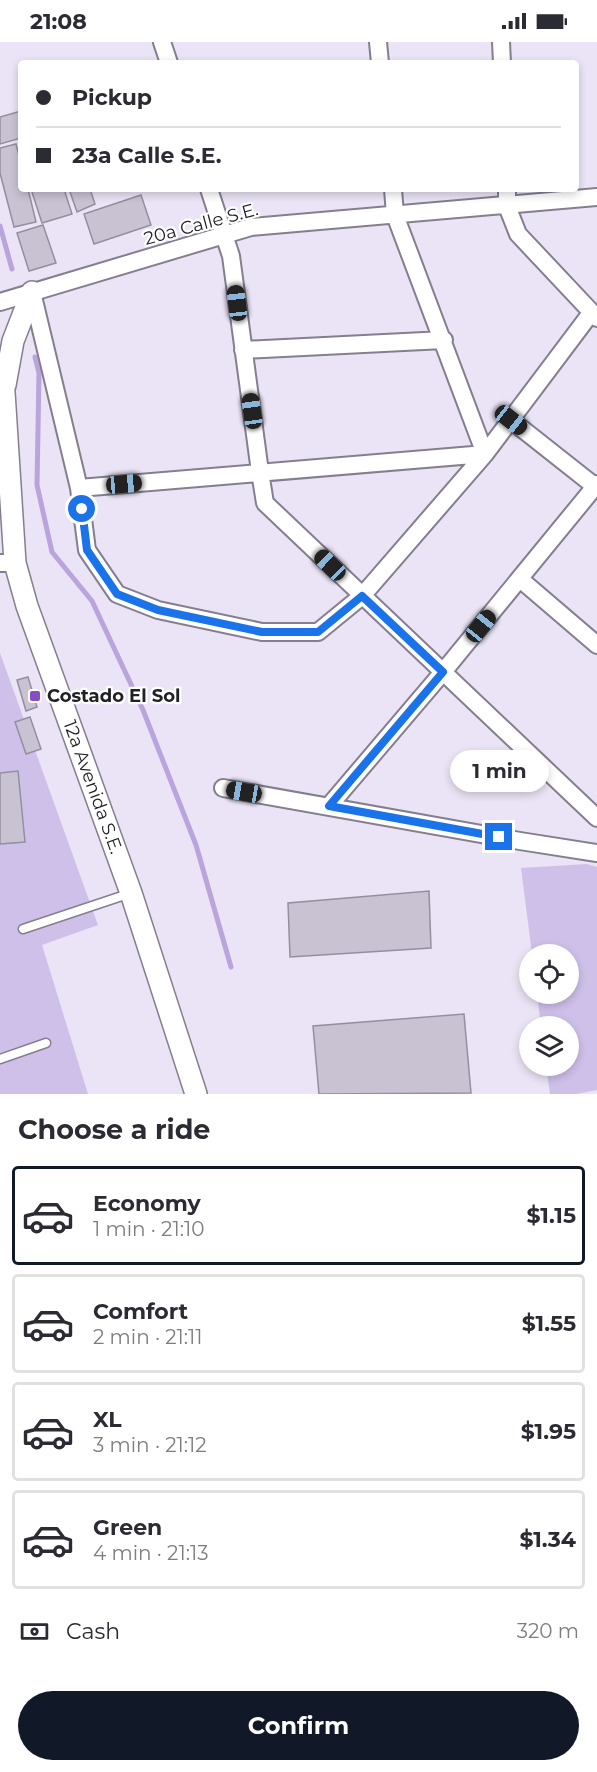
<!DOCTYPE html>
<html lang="en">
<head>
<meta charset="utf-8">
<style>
  :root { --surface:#fff; --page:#f2f2f3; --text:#2b2b33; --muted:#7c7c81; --line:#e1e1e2; --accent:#111827 }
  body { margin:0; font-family:Montserrat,sans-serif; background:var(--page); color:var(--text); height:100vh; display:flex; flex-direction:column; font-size:22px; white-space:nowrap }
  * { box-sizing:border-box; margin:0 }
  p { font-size:20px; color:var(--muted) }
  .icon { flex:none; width:33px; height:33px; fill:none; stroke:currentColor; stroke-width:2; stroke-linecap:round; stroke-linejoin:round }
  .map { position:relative; height:1052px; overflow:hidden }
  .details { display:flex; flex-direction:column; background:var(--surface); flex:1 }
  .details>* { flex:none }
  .top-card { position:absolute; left:18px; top:18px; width:561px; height:132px; border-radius:6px; box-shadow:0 3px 9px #0003; display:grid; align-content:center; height:132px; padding:0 18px; background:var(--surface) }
  .tools { position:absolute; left:519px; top:902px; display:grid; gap:12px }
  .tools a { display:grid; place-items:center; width:60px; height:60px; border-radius:50%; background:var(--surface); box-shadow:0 3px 9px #0003; font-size:30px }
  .end { position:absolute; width:27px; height:27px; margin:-14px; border:8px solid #1a73e8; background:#fff; box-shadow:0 0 0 3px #fff }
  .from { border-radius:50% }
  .bubble { position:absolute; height:42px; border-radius:21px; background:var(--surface); box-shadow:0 3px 9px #0003; font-size:20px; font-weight:700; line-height:42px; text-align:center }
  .car { position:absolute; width:18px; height:36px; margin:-18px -9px; border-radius:8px; box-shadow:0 0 4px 2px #0007; background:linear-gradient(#222 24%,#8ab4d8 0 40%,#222 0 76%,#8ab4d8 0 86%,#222 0) }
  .top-card b { display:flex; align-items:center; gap:21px; height:57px; font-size:22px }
  .top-card b+b { border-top:2px solid var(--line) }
  .top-card i { width:15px; height:15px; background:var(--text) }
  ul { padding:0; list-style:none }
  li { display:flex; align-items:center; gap:18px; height:99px; margin:0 12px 9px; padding:0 6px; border:3px solid var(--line); border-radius:6px }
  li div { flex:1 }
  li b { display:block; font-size:22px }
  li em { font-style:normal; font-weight:700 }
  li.active { border-color:var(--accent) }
  li>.icon { width:54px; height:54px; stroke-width:1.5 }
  h2 { padding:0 18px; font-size:27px; line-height:72px }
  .pay { display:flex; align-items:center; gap:15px; height:66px; padding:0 18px; font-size:22px }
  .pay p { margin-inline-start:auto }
  .button { display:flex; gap:12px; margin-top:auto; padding:12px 18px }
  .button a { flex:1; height:69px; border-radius:36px; background:var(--accent); color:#fff; font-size:24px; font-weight:700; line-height:69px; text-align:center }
  .status { display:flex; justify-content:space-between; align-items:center; height:42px; padding:0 30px; background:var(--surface); direction:ltr }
  .status svg { height:16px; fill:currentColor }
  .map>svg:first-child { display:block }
</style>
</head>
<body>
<div class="status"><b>21:08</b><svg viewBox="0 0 49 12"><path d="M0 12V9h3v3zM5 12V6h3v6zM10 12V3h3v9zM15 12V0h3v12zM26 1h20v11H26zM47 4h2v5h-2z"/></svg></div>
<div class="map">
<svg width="597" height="1052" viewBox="0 0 597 1052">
  <rect width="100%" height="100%" fill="#eae4f6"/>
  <!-- green -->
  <path fill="#cfc0ea" d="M0,611L98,883L42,903L88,1052H0Z
    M587,822L597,825V1048L576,1052H550L546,1023H568V984H541L537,951H568V912H532L521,826Z"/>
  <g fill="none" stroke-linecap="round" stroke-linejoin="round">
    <!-- stream -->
    <path stroke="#b9a4db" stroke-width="5" d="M0,184L12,227
      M35,315L39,331L37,443L52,510L92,559L143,668L196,803L231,925"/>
  </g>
  <!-- building -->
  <path fill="#c8c2d3" stroke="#948f9f" stroke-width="1.5" d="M21,69V96L0,102V75Z
    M16,102L21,121V147H28L36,180L14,185L0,131V106Z
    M31,147H64L72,172L42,181Z
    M69,147H90L95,162L77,170Z
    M141,153L151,183L94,202L84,172Z
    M43,183L56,221L29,229L17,191Z
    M28,635L37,665L26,669L17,638Z
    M30,675L41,707L26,712L15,680Z
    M18,729L25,800L0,802V731Z
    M429,849L431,906L290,915L288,861Z
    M464,972L471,1051L319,1052L313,984Z"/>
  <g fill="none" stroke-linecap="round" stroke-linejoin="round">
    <defs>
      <path id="service" d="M23,887L131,851
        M0,1017L46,1001"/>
      <path id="minor" d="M162,0L169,21
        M378,0L380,21
        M501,0L502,21
        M209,147L231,214L260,430L265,461L597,776
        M393,147L395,173L485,412
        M507,147V164L518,192L597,276
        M32,250L79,446L87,508L117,552L158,568L262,590H318L362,554L485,412L591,271
        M0,260L251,185L597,155
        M243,308L444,298
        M511,378L597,446
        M79,446L485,412
        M0,521H15
        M520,537L597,603
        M223,746L520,799L597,811
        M329,764L443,630L597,442"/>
      <path id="tertiary" d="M0,327L4,350L15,521L27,564L131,851L196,1052
        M5,343L13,299L32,250"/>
    </defs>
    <!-- service casing -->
    <use href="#service" stroke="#847e8e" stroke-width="11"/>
    <!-- minor casing -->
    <use href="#minor" stroke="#847e8e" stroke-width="20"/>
    <!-- tertiary casing -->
    <use href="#tertiary" stroke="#847e8e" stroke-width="24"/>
    <!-- service -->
    <use href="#service" stroke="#fff" stroke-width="8"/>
    <!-- minor -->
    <use href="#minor" stroke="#fff" stroke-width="16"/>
    <!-- tertiary -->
    <use href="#tertiary" stroke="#fff" stroke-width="21"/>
  </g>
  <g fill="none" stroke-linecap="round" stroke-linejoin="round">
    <!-- route -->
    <path stroke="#1a73e8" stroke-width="8" d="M82,467L87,508L117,552L158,568L262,590H318L362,554L443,630L329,764L499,795"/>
  </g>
  <!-- markers -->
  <rect fill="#864fc7" stroke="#fff" stroke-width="2" x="29" y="648" width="12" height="12" rx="3"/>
  <g text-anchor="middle" stroke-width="4.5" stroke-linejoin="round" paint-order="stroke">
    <!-- street labels -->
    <g font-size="18" fill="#222027" stroke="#fff">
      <text transform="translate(201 182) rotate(-15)" y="6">20a Calle S.E.</text>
      <text transform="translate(93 745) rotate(70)" y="6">12a Avenida S.E.</text>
    </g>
    <!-- poi labels -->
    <g font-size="18" font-weight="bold" fill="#222027" stroke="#fff" text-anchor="start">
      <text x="47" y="660">Costado El Sol</text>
    </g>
  </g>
</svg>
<div class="tools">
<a><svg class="icon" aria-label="locate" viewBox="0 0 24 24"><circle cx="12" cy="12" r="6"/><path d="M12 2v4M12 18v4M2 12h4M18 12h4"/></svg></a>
<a><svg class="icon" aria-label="layers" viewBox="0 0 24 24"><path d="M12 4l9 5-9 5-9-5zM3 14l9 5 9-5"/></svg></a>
</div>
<i class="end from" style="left:82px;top:467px"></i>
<i class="end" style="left:499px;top:795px"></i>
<div class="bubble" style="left:450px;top:708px;width:99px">1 min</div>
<i class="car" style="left:237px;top:261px;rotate:353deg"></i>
<i class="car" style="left:252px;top:369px;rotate:352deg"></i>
<i class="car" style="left:511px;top:378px;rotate:128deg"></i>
<i class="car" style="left:124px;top:442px;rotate:85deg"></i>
<i class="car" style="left:330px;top:523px;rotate:314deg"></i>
<i class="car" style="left:481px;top:584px;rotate:39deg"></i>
<i class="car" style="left:244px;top:750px;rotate:280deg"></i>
<div class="top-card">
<b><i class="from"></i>Pickup</b>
<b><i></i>23a Calle S.E.</b>
</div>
</div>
<section class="details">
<h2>Choose a ride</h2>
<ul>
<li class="active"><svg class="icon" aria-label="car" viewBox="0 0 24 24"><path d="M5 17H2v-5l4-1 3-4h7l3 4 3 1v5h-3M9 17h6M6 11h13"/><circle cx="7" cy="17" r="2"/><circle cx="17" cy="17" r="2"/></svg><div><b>Economy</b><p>1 min · 21:10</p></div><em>$1.15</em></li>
<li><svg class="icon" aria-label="car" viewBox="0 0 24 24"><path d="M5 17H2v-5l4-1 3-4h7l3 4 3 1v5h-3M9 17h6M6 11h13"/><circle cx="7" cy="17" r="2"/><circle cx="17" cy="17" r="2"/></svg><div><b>Comfort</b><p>2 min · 21:11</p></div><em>$1.55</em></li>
<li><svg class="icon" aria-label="car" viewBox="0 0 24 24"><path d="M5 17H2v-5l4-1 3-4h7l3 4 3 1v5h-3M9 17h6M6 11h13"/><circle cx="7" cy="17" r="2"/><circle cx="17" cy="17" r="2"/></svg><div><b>XL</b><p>3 min · 21:12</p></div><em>$1.95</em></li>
<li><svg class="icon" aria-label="car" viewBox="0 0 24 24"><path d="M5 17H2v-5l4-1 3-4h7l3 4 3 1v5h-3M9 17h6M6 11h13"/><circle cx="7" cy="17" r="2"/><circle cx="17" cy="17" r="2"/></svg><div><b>Green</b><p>4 min · 21:13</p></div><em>$1.34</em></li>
</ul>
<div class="pay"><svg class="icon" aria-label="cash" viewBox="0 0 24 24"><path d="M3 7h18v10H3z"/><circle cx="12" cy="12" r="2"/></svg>Cash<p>320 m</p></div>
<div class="button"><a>Confirm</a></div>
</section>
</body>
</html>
